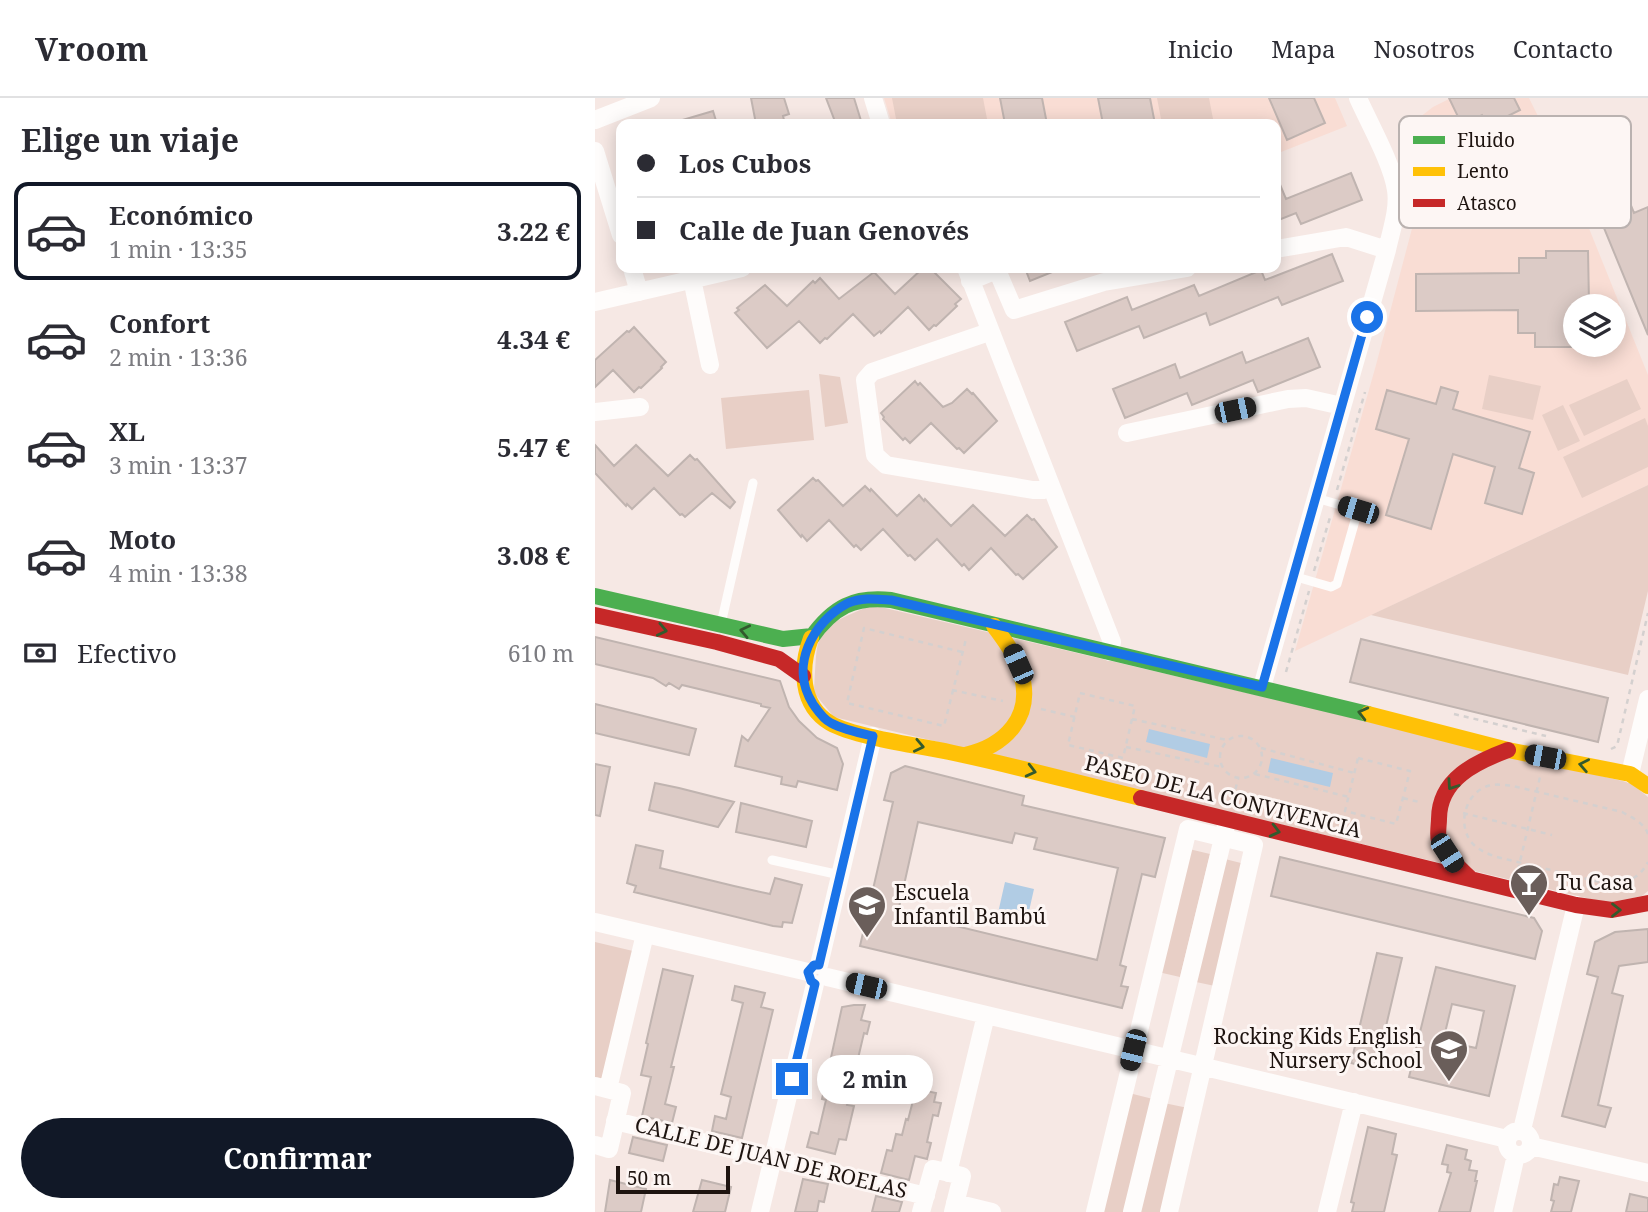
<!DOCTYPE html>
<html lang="es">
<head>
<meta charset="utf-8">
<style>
  :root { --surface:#fff; --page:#f2f2f3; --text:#2b2b33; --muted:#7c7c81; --line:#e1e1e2; --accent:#111827 }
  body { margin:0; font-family:"Noto Serif",serif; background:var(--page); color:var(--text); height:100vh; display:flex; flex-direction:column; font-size:26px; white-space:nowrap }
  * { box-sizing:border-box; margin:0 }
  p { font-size:23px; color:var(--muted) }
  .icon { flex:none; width:38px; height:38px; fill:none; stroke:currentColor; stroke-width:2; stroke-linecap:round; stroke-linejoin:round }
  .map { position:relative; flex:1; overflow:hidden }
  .panel { display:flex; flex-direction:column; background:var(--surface); width:595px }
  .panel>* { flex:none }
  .banner { position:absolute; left:21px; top:21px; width:665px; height:154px; border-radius:14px; box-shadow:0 4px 18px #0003; display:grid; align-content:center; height:154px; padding:0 21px; background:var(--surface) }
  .controls { position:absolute; left:968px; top:196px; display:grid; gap:14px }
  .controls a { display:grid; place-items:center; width:63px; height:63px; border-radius:50%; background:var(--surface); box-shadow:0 4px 18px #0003; font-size:35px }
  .scale { position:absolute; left:21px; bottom:18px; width:114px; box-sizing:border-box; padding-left:7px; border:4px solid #1e1410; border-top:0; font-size:19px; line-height:24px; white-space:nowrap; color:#1e1410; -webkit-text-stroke:5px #fdf6f4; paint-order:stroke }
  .end { position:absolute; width:32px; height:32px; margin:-16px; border:9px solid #1a73e8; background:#fff; box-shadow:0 0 0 4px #fff }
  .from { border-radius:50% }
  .bubble { position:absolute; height:49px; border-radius:24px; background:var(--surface); box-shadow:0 4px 18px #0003; font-size:23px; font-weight:700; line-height:49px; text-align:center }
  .car { position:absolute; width:21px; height:42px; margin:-21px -10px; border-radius:9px; box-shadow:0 0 5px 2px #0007; background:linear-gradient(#222 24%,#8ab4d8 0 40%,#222 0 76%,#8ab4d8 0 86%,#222 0) }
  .banner b { display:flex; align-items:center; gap:24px; height:66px; font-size:26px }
  .banner b+b { border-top:2px solid var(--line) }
  .banner i { width:18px; height:18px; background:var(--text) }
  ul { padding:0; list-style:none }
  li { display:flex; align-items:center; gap:21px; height:98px; margin:0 14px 10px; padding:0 7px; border:4px solid transparent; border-radius:14px }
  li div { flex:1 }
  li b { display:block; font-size:26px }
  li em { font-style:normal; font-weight:700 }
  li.active { border-color:var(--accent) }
  li>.icon { width:63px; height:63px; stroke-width:1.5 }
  h2 { padding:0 21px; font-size:32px; line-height:84px }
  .pay { display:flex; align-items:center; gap:18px; height:77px; padding:0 21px; font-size:26px }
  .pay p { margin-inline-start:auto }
  .action { display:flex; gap:14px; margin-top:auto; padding:14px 21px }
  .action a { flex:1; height:80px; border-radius:42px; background:var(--accent); color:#fff; font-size:28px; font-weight:700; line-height:80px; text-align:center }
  header { display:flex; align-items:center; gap:42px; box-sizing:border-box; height:98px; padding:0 35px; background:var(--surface); border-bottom:2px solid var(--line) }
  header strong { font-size:33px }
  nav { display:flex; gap:38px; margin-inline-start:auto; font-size:24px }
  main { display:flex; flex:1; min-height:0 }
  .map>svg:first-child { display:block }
</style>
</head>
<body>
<header>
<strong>Vroom</strong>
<nav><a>Inicio</a><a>Mapa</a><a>Nosotros</a><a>Contacto</a></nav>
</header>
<main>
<section class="panel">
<h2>Elige un viaje</h2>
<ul>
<li class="active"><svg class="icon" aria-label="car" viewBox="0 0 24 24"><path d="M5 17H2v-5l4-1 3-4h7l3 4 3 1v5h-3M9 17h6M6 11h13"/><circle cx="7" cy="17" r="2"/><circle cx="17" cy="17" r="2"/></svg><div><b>Económico</b><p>1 min · 13:35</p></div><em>3.22 €</em></li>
<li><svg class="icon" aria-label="car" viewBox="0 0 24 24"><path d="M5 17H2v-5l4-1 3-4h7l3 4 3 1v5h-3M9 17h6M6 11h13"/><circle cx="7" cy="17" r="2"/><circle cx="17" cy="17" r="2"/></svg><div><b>Confort</b><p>2 min · 13:36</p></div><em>4.34 €</em></li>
<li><svg class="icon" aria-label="car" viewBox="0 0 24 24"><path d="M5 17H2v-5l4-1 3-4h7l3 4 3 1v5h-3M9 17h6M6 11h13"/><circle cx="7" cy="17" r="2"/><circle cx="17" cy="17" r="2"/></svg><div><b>XL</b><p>3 min · 13:37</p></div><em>5.47 €</em></li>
<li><svg class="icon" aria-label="car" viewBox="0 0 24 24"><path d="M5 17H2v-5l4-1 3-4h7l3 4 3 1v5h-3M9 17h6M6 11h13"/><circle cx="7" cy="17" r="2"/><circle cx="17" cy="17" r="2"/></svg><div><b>Moto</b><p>4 min · 13:38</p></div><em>3.08 €</em></li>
</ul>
<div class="pay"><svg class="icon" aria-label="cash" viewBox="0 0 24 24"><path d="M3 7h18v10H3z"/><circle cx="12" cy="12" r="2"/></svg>Efectivo<p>610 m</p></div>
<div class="action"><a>Confirmar</a></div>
</section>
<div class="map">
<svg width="1053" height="1114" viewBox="0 0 1053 1114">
  <rect width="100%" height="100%" fill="#f6e8e4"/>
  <!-- built -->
  <path fill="#f9ddd4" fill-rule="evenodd" d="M289,0H740L752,28L681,56V26H297Z
    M856,0H934L975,83L1053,277V387L700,553L781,267L824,104V82L803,36L838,9ZM980,208H1018V247H980Z"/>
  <!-- green -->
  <path fill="#e8cfc6" d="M297,0H388L393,26H302Z
    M562,0H614L619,26H567Z
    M224,276L245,279L253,325L230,329Z
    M894,277L946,288L938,322L887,311Z
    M1032,281L1046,311L989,338L974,307Z
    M214,292L219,342L131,351L126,300Z
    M968,307L985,343L963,353L947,317Z
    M1050,320L1053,328V369L987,400L968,359Z
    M1053,387V493L1033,577L776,517Z
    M277,507L1036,685L1053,699V793L1047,798L1012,805L239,619L219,595C223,532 216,532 277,507Z
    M594,751L615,756L585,879L563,874Z
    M630,761L650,766L620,888L601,884Z
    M0,844L38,853L6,984L0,982Z
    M534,995L558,1001L530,1114H505Z
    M569,1005L593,1010L568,1114H544Z"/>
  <!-- water -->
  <path fill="#b1cce4" d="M554,631L615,646L612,660L551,644Z
    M676,660L738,675L735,689L673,674Z
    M410,784L439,791L432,822L403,815Z"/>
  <!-- building -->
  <path fill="#dccbc6" stroke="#c0b4b0" stroke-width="2" fill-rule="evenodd" d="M156,0H189L194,16L188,18L190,26H161Z
    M231,0H259L267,26H241Z
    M405,0H447L452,26H410Z
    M503,0H555L560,26H508Z
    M674,0H719L730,25L692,42Z
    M854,0H919L925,12L893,28L887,17L867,27Z
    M118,13L122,26H84V23Z
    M1000,19L1039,115L1053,109V237L972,40L982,36L979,28Z
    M756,75L767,102L706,126L701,115L681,123V77L691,101Z
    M951,153H993L994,205H980V249H940V235H923V212L821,213V176L924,175V160H951Z
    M737,156L748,183L687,207L683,199L615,227L611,215L549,240L544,228L482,253L470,224L532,199L537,212L599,187L604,198L666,172L670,182Z
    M328,170H335L366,201L360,206L362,208L341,228L339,227L334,232L313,209L286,235L285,233L279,238L258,216L232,241L230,240L225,245L204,223L172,250L140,215L144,212L142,210L170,187L192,208L218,183L220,185L225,180L244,201L279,174L300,196Z
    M430,170H467L435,183Z
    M39,229L71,264L66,269L67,270L46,290L44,289L39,294L18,272L0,289V262L32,233L34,234Z
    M713,240L725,269L663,294L658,282L597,307L592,295L530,320L518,291L580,266L585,280L647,254L651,265Z
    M320,283L323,287L325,285L348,309L357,305L372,291L377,296L378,295L402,323L369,355L364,350L362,351L336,325L315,345L310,340L308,342L288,321L289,319L286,315Z
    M846,289L863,294L858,311L935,334L924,370L939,375L927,416L890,405L900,369L858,356L836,431L791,417L814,341L781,331L792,292L841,306Z
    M0,347L19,368L41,347L73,378L95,357L100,362L102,361L140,404L135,410L117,395L90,419L87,416L85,417L59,390L37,411L32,406L31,408L0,375Z
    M218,380L221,383L223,382L248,408L270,388L275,393L276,391L302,418L324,397L329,403L330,401L356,428L378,407L410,438L432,417L437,422L439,421L462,449L428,481L423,476L421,477L396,450L374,472L369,466L367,468L342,441L320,462L315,457L313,458L288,431L266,452L261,447L259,449L234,422L212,443L207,437L206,439L183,412Z
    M0,539L185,583L194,609L204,623L222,640L242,650L248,666L242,692L203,683L201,689L186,686L187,679L140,668L147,638L153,643L175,610L166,608V606L87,587L84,591L74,585L71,588L58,580L0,566Z
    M766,541L1013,600L1003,644L755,584Z
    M0,606L101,631L94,657L0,635Z
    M0,666L15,669L5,718L0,717Z
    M310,668L429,698L427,707L570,740L560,779L547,776L525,867L531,869L526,888L533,889L527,910L265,848L298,704L289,702L296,675ZM323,724L417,745L420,735L442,740L439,751L523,770L502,862L303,814Z
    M60,685L84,690L139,704L123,729L54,712Z
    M146,705L217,723L211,749L141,734Z
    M41,747L68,753L65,770L139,788L175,796L180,780L207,787L197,825L188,824L187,829L178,828L39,794L41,788L32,785Z
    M685,759L939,820L947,833L940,861L676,798Z
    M1053,831V864L1024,868L1017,895L1028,898L1003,1007L1016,1010L1010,1029L967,1018L1003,879L992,876L1000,844L1020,834Z
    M782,855L807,860L781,971L756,965Z
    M841,869L920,888L894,998L814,979ZM857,906L889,913L881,950L848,943Z
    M68,871L98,878L76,969H79L70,1006L81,1009L77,1025L47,1018L56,979L46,977L53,946L51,945Z
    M140,888L170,895L166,909L178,912L147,1040L117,1033L120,1018L131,1021L136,999L126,996L148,905L137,902Z
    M259,907H270L266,922L275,924L272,936L269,935L252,1007L259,1008L251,1042L244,1041L240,1056L212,1049L216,1034L223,1036L231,1002L227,1001L247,909Z
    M321,991L341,995L339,1004L346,1005L343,1018L338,1017L332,1044L336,1045L332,1061L320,1058L314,1082L286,1075L292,1052L297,1053L301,1036L307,1037L311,1021L313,1022Z
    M773,1029L801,1036L797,1056L802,1057L789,1114H757L759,1105L756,1104Z
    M38,1039L72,1047L68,1063L34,1055Z
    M852,1047L872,1052L870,1061L876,1063L874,1072L882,1073L880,1083H882L875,1114H844L856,1075L852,1074L853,1067L847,1066Z
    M965,1079L984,1083L976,1114H956L959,1103L956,1102L959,1086L963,1087Z
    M208,1081L233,1086L229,1104L224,1103L222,1114H200Z
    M15,1082L51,1091L46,1114H10Z
    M107,1082L136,1089L130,1114H98Z
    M1035,1096L1053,1100V1114H1031Z
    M281,1098L307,1104L304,1114H277Z"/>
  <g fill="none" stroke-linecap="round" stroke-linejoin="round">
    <!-- path -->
    <path stroke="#d4d0cf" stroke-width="2.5" stroke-dasharray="5 5" stroke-linecap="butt" d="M742,392L770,294
      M719,473L736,416
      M367,554L269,530L252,605L349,628L371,541
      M691,574L714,493
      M357,592L408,603
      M485,595L540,608L528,660L473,647Z
      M446,611L480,619
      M859,616L951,638
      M537,621L632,642
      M625 659a21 21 0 1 1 42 0a21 21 0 1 1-42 0Z
      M531,649L627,669
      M666,650L759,675
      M1016,651L1022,648L1053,515
      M763,660L815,673L801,726L750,713Z
      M660,676L754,699
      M808,700L824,704
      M638,701L643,681
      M868,715L957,737
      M1053,736C1049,725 1038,720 1027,714L918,688C909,687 898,685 890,689C869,698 862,729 878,746C885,753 893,756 902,759L1009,785C1029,786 1043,783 1053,764
      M923,772L945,679"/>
    <!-- lane -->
    <path stroke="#fefcfb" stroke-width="9" d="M698,478L736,489L742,486L763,412L721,400
      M126,526L158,385
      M177,762L245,777"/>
    <!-- street -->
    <path stroke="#fefcfb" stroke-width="18" d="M278,0L286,26
      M0,22L56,0
      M0,53L26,137
      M681,151L751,139L792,152
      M37,170L44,194
      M371,170L517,544L515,554
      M97,181L115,267
      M375,183L402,172L419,212L509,184L592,170
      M0,204L147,170
      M394,234L277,274L270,282L280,357L291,367L438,392H448L456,389
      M0,314L45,309
      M532,335L693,301L711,300L747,308
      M667,589L792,152C796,133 804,111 801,92C797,65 774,25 763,0
      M1035,676L1053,601
      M0,824L213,874
      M224,867L278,638
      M232,879L912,1041
      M0,988L27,995L14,1051L0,1047
      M13,991L50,836
      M20,1023L331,1098
      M927,1032L981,807
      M912 1045a12 12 0 1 1 24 0a12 12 0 1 1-24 0Z
      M936,1048L1053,1075
      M353,1075L391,917
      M360,1105L397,1114
      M165,1114L220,886
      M326,1114L338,1071L367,1078L358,1114
      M500,1114L593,731L659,747L574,1114
      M537,1114L631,728
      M732,1114L759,1004
      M908,1114L921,1057"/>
    <!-- fast -->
    <path stroke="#4caf50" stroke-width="16" d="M0,498L188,541L217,538
      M216,540C238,509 259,498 296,502L773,616"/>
    <!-- slow -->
    <path stroke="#ffc107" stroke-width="16" d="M216,540C205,569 205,607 235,625C259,639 325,648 354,654C418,667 482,685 546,700
      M773,616L913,652L1035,676L1053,688
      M370,657C410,648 439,619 426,575C421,557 409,542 399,528"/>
    <!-- jam -->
    <path stroke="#c62828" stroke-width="16" d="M0,517L122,544L184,561L208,578
      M546,700L981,807L1017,812L1053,805
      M876,781C865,771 850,757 844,743C842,737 844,727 844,721C844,681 881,664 913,652"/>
  </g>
  <!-- one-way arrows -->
  <defs><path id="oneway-chevron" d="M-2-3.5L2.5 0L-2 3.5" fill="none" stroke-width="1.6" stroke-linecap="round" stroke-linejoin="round" transform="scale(1.75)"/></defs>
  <g stroke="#335a2d">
    <use href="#oneway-chevron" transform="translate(67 532) rotate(12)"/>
    <use href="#oneway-chevron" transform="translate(150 533) rotate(-168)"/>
    <use href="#oneway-chevron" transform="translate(768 615) rotate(-166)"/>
    <use href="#oneway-chevron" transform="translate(324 648) rotate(12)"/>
    <use href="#oneway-chevron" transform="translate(989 667) rotate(-169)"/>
    <use href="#oneway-chevron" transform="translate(436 673) rotate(14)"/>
    <use href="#oneway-chevron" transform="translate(857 687) rotate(124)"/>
    <use href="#oneway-chevron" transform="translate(680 733) rotate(14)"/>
    <use href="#oneway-chevron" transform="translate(1021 812)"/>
  </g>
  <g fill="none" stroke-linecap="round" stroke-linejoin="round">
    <!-- route -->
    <path stroke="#1a73e8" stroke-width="9" d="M197,981L220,886L216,883L213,874L219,867H224L278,638C264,635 249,632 236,625C228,621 223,613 218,606C194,569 217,524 253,505C267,499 282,501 296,502L667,589L772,219"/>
  </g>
  <!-- icons -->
  <defs>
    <symbol id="bar-pin" viewBox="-11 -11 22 30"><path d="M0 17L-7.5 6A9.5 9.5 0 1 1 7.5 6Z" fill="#6a5e5a" stroke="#fdf6f4"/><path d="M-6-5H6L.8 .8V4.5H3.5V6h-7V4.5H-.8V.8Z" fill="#fff"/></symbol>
    <symbol id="school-pin" viewBox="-11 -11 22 30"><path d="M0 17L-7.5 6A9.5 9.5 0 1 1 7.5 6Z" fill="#6a5e5a" stroke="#fdf6f4"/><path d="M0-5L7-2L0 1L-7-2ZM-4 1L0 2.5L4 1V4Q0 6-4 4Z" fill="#fff"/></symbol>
  </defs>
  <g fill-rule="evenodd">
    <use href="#bar-pin" x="912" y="763" width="44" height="60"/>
    <use href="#school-pin" x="250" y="785" width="44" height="60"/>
    <use href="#school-pin" x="832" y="929" width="44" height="60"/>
  </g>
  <g text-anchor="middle" stroke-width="6" stroke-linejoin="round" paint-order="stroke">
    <!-- street labels -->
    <g font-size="21" fill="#1e1410" stroke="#fdf6f4">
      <text transform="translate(628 699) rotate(14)" y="7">PASEO DE LA CONVIVENCIA</text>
      <text transform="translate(176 1060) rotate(14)" y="7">CALLE DE JUAN DE ROELAS</text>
    </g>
    <!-- poi labels -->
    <g font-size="21" fill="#1e1410" stroke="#fdf6f4" text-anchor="start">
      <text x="961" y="792">Tu Casa</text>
      <text x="299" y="802">Escuela<tspan x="299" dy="24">Infantil Bambú</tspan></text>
      <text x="827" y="946" text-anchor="end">Rocking Kids English<tspan x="827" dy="24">Nursery School</tspan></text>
    </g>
  </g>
  <!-- legend -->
  <rect x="804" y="18" width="232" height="112" rx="10" fill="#fdf6f4" stroke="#bab2b0" stroke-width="2"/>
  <rect x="818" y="38" width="32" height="8" fill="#4caf50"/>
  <rect x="818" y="69" width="32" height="9" fill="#ffc107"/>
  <rect x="818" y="101" width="32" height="8" fill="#c62828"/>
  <g font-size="19" fill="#1e1410">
    <text x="862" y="49">Fluido</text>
    <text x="862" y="80">Lento</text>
    <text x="862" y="112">Atasco</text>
  </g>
</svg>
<div class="controls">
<a><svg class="icon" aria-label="layers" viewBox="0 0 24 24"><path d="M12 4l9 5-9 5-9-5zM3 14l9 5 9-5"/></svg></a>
</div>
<div class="scale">50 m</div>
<i class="end from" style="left:772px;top:219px"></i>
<i class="end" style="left:197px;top:981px"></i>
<div class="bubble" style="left:222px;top:957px;width:116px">2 min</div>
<i class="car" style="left:640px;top:312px;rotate:78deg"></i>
<i class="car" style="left:763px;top:412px;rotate:287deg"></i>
<i class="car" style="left:423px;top:566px;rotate:336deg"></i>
<i class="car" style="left:950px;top:659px;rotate:281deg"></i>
<i class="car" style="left:852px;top:755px;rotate:147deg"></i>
<i class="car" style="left:271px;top:888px;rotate:283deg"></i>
<i class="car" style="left:538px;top:952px;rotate:194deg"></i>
<div class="banner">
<b><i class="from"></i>Los Cubos</b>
<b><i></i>Calle de Juan Genovés</b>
</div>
</div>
</main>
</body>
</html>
